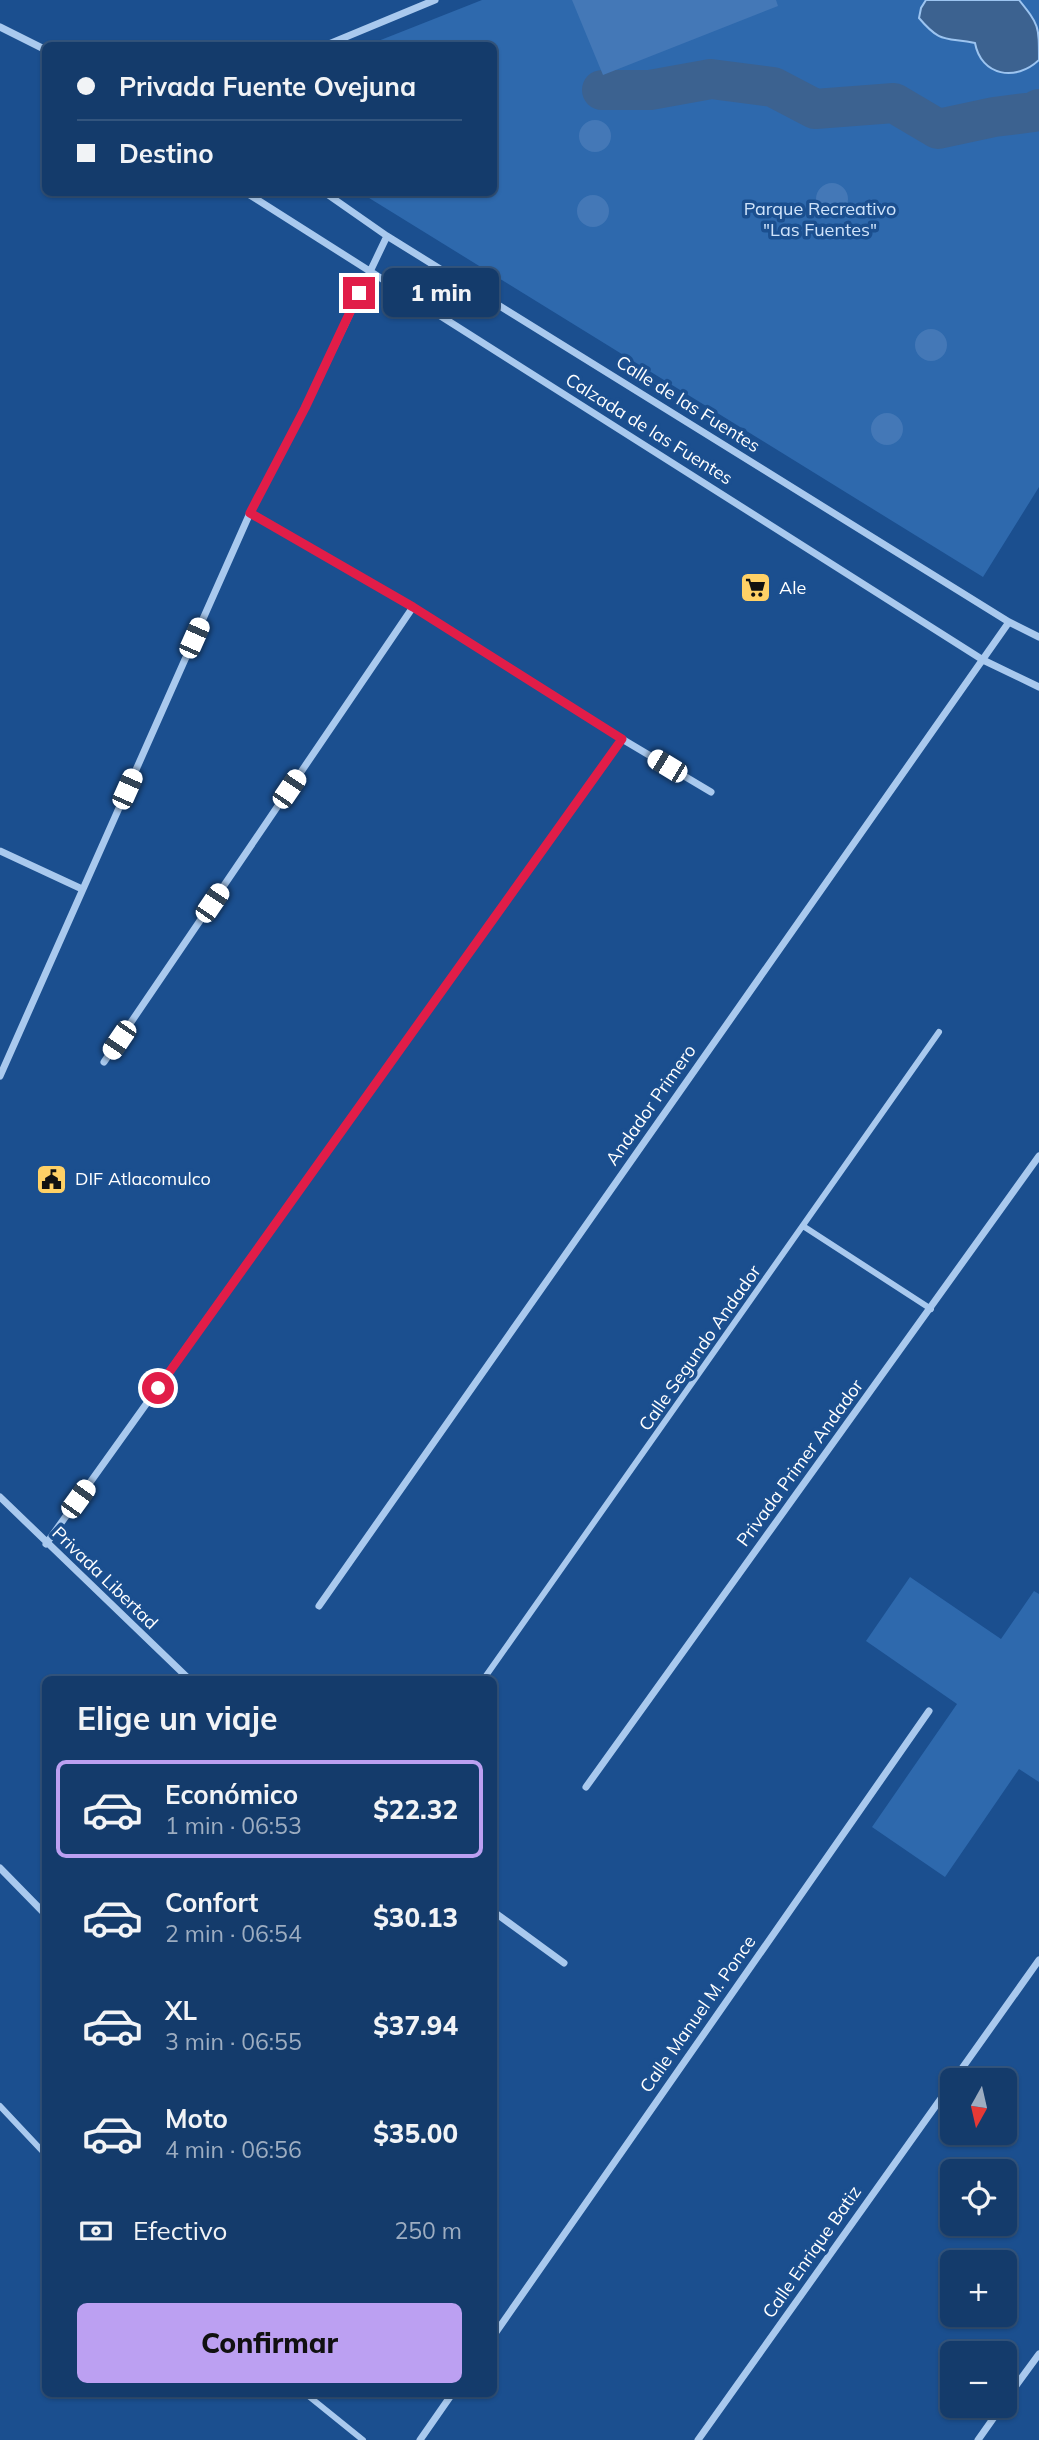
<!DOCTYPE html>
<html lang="es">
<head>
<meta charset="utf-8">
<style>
  :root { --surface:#143b6b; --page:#1d4271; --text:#f1f3f6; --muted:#9dadc1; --line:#33557e; --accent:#bca0f2 }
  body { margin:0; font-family:Mulish,sans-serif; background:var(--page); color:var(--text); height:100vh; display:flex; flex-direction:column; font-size:26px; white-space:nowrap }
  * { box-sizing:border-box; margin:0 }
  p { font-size:23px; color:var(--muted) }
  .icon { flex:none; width:38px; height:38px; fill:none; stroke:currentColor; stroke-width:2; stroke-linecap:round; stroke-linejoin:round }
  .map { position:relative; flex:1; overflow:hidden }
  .details { position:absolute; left:42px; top:1676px; width:455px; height:721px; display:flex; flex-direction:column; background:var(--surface); border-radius:10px; box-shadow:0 2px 5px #0004,0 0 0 2px var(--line) }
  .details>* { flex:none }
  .banner { position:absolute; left:42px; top:42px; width:455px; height:154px; border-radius:10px; box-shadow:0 2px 5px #0004,0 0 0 2px var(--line); display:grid; align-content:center; height:154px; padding:0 35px; background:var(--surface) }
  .needle { width:46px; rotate:188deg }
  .fabs { position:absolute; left:940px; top:2068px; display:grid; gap:14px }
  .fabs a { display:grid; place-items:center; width:77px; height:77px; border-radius:10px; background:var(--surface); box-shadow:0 2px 5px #0004,0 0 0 2px var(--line); font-size:35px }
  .end { position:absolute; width:32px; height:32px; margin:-16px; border:9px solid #e11d48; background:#fff; box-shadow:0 0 0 4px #fff }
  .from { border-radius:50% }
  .bubble { position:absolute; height:49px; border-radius:10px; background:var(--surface); box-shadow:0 2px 5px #0004,0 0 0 2px var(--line); font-size:23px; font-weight:800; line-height:49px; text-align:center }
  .car { position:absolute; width:21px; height:42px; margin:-21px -10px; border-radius:9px; box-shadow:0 0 5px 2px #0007; background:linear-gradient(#fff 24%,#345 0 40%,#fff 0 76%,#345 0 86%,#fff 0) }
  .banner b { display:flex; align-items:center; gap:24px; height:66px; font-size:26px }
  .banner b+b { border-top:2px solid var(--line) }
  .banner i { width:18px; height:18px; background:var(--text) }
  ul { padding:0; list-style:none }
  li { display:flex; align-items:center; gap:21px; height:98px; margin:0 14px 10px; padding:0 21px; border:4px solid transparent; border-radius:10px }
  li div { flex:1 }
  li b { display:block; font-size:26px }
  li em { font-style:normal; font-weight:800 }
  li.active { border-color:var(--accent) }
  li>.icon { width:63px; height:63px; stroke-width:1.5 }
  h2 { padding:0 35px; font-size:32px; line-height:84px }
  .pay { display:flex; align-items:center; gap:18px; height:77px; padding:0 35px; font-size:26px }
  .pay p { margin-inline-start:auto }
  .cta { display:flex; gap:14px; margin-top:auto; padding:14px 35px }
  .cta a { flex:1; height:80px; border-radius:10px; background:var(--accent); color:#111; font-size:28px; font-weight:800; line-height:80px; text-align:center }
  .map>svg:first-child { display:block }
</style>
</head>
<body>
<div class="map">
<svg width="1039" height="2440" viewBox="0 0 1039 2440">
  <rect width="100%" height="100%" fill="#1b4f8f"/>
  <!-- green -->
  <path fill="#2e69ad" d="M482,0H1039V487L983,577L361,193L494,192V46L368,45Z
    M910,1577L1001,1639L1034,1591L1039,1594V1782L1019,1769L945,1877L872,1827L957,1704L866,1641Z"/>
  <!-- water -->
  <path fill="#3c6290" stroke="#9cc4f0" stroke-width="2" d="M926,0H1019C1039,25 1039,25 1039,60C1016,82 981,76 975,43C945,37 941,44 919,18L921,8Z"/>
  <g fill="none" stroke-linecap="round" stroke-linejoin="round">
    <!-- canal -->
    <path stroke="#3c6290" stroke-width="40" d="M602,90H650L711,79L773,87L815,109L894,103L938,129L994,117L1034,112L1039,109"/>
  </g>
  <!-- building -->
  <path fill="#4478b7" d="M572,0H776L778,6L603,75Z
    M579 136a16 16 0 1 1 32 0a16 16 0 1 1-32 0Z
    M816 199a16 16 0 1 1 32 0a16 16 0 1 1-32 0Z
    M577 211a16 16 0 1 1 32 0a16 16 0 1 1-32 0Z
    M915 345a16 16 0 1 1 32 0a16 16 0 1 1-32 0Z
    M871 429a16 16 0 1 1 32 0a16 16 0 1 1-32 0Z"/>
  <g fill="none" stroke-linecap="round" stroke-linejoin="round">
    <!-- pedestrian -->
    <path stroke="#a9c9ee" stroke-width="6" d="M803,1226L931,1309
      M483,1680L939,1032
      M0,2106L46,2155
      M306,2394L363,2440"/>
    <!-- minor -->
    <path stroke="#a9c9ee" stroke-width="7" d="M0,27L46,50
      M324,46L435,0
      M245,192L983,660L1039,687
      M324,192L387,236L1009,622L1039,637
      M250,513L413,607L622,739L711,792
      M0,851L82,889
      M104,1062L413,607
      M0,1076L250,513L305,408L387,236
      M0,1497L190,1680
      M46,1544L622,739
      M319,1606L1009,622
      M586,1787L1039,1156
      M0,1868L46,1915
      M494,1912L564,1963
      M953,2081L1039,1960
      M494,2335L929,1711
      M1004,2402L1039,2354
      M420,2440L452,2394
      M698,2440L952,2083
      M978,2440L1002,2406"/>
  </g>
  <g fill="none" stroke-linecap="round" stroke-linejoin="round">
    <!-- route -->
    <path stroke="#e11d48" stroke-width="9" d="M158,1388L622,739L413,607L250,513L305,408L359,293"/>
  </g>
  <!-- icons -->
  <defs>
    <symbol id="supermarket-square" viewBox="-11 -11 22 22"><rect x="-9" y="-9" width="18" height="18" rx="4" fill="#ffd166" stroke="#1b4f8f"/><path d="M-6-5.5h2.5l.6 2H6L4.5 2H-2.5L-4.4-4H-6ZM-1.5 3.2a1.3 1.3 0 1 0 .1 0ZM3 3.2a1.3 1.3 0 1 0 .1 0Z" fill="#111"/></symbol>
    <symbol id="civic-square" viewBox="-11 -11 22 22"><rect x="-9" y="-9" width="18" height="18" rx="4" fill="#ffd166" stroke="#1b4f8f"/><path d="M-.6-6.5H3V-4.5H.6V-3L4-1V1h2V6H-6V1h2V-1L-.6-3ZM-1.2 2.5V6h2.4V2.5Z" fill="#111"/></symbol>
  </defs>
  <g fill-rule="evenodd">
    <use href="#supermarket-square" x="738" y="570" width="35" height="35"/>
    <use href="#civic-square" x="34" y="1162" width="35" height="35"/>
  </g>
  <g text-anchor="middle" stroke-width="7" stroke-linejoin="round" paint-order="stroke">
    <!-- park labels -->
    <g font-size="18" fill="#cfe3fa" stroke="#1b4f8f">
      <text x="820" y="215">Parque Recreativo<tspan x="820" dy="21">"Las Fuentes"</tspan></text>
    </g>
    <!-- street labels -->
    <g font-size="18" fill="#fff" stroke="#1b4f8f">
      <text transform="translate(688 404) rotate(32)" y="6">Calle de las Fuentes</text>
      <text transform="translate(649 429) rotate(32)" y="6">Calzada de las Fuentes</text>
      <text transform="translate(651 1105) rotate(-55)" y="6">Andador Primero</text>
      <text transform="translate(700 1348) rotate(-55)" y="6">Calle Segundo Andador</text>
      <text transform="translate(800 1463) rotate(-54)" y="6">Privada Primer Andador</text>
      <text transform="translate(105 1578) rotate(44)" y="6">Privada Libertad</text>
      <text transform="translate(698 2014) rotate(-55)" y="6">Calle Manuel M. Ponce</text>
      <text transform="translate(812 2252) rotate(-55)" y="6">Calle Enrique Batiz</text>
    </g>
    <!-- poi labels -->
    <g font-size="18" fill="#fff" stroke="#1b4f8f" text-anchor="start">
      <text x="779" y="594">Ale</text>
      <text x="75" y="1185">DIF Atlacomulco</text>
    </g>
  </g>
</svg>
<div class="fabs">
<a><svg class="needle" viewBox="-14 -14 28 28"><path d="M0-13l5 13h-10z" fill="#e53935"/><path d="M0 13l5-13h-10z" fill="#9dadc1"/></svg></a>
<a><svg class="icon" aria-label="locate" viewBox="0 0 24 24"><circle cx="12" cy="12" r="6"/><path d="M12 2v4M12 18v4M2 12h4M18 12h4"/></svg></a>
<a>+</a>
<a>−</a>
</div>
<i class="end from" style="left:158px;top:1388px"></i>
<i class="end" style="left:359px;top:293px"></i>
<div class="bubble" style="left:383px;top:268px;width:116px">1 min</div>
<i class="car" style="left:194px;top:638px;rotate:24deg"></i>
<i class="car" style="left:667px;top:766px;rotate:301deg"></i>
<i class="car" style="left:127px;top:789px;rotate:24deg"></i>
<i class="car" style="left:289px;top:789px;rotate:34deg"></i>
<i class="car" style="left:212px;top:903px;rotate:34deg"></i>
<i class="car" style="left:119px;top:1040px;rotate:214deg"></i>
<i class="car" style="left:78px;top:1499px;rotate:36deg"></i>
<div class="banner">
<b><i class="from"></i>Privada Fuente Ovejuna</b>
<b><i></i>Destino</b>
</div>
<section class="details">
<h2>Elige un viaje</h2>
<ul>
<li class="active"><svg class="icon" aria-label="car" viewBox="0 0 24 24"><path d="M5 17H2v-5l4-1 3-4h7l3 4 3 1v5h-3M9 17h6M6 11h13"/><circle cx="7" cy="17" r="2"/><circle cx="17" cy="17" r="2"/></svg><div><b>Económico</b><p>1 min · 06:53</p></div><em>$22.32</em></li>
<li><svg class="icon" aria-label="car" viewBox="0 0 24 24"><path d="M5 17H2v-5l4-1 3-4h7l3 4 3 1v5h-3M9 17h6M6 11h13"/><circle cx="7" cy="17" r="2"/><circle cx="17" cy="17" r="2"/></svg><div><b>Confort</b><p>2 min · 06:54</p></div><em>$30.13</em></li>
<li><svg class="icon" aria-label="car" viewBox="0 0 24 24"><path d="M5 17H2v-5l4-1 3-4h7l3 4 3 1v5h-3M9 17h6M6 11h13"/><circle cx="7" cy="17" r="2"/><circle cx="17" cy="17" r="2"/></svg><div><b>XL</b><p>3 min · 06:55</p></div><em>$37.94</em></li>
<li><svg class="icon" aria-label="car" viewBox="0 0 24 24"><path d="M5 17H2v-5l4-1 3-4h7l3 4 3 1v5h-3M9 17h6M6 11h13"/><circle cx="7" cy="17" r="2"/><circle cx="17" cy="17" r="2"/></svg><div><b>Moto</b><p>4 min · 06:56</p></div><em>$35.00</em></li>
</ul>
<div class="pay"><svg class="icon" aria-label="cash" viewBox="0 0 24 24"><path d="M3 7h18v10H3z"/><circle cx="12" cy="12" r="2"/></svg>Efectivo<p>250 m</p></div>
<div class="cta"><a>Confirmar</a></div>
</section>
</div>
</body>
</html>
